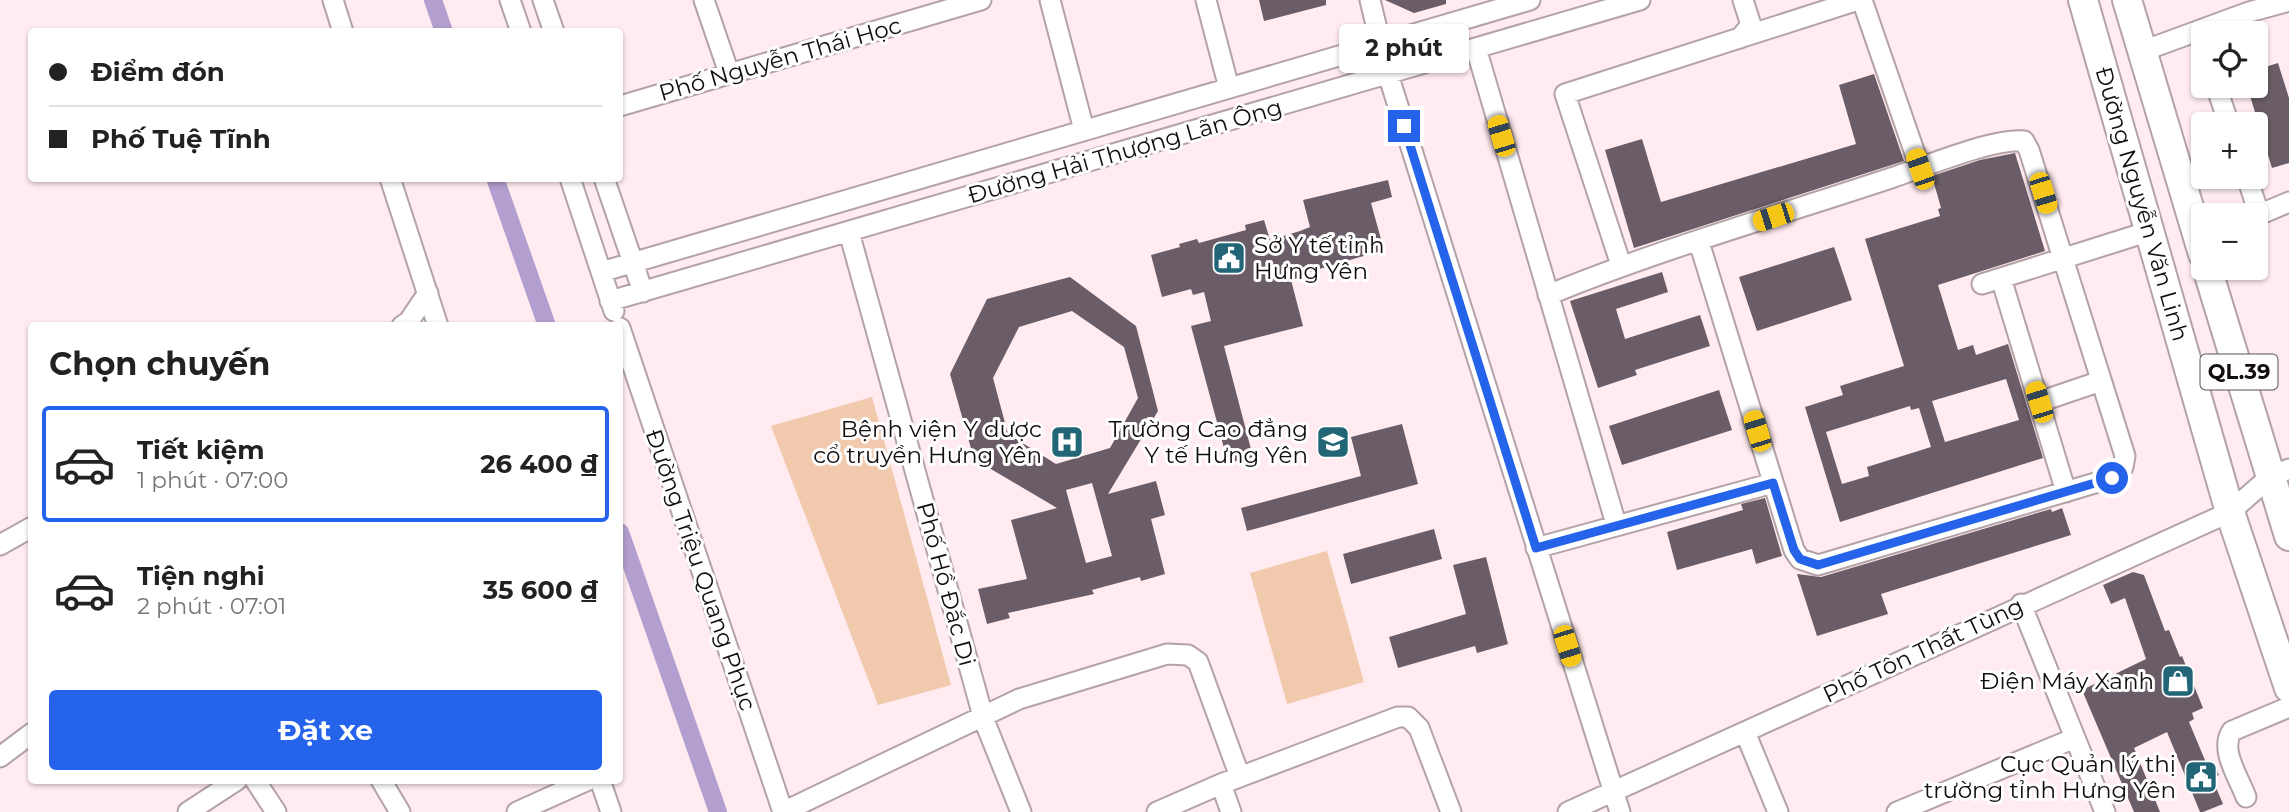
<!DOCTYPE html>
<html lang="vi">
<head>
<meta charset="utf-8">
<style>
  :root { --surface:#fff; --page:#f6f6f6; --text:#222; --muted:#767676; --line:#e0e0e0; --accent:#2563eb }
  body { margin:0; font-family:Montserrat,sans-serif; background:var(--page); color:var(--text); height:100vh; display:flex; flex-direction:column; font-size:26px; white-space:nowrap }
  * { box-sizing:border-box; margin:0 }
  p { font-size:23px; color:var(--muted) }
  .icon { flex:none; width:38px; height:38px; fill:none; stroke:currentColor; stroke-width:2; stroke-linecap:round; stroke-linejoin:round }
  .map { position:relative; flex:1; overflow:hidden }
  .sheet { position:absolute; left:28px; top:322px; width:595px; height:462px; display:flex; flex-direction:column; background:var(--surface); border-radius:7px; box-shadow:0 2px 5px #0004 }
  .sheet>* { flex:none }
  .guide { position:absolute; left:28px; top:28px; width:595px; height:154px; border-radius:7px; box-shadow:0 2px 5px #0004; display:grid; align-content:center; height:154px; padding:0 21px; background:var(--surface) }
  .tools { position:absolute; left:2191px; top:21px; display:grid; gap:14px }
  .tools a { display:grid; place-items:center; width:77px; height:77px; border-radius:7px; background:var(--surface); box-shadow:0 2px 5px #0004; font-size:35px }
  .end { position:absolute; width:32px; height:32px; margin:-16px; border:9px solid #2563eb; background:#fff; box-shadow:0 0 0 4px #fff }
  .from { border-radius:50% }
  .bubble { position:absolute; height:49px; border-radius:7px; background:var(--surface); box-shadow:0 2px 5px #0004; font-size:23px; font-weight:700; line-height:49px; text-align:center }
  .car { position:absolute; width:21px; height:42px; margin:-21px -10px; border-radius:9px; box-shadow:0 0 5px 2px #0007; background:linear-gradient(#f5c518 24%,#345 0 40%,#f5c518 0 76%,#345 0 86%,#f5c518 0) }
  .guide b { display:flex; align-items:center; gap:24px; height:66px; font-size:26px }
  .guide b+b { border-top:2px solid var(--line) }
  .guide i { width:18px; height:18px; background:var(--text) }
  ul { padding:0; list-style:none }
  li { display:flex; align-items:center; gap:21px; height:116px; margin:0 14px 10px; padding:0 7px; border:4px solid transparent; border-radius:7px }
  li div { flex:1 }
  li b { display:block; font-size:26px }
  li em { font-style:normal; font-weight:700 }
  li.current { border-color:var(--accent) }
  li>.icon { width:63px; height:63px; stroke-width:1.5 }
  h2 { padding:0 21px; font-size:32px; line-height:84px }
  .cta { display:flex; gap:14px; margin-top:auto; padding:14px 21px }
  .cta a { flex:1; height:80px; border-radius:7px; background:var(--accent); color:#fff; font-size:28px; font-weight:700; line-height:80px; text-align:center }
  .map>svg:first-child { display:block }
</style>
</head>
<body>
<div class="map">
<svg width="2289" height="812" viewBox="0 0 2289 812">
  <rect width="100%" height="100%" fill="#ffebf0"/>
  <!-- green -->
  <path fill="#f1c9ad" d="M872,397L951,685L878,705L771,426Z
    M1327,551L1364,682L1287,704L1250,573Z"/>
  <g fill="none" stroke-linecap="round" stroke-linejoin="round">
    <!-- canal -->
    <path stroke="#b39fcf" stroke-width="18" d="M433,0L444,32
      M495,178L547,326
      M620,532L718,812"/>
  </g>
  <!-- building -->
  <path fill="#6a5d67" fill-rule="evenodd" d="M1259,0H1326V5L1264,21Z
    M1385,0H1446V4L1414,13Z
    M2278,63L2289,98V163L2272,168L2247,86H2256V70Z
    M1874,74L1904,161L1634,248L1605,150L1642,139L1661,202L1856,144L1839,85Z
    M2015,153L2045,251L1938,285L1958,350L1973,345L1976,355L2008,344L2043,458L1840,522L1805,407L1843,395L1840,386L1904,366L1865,239L1940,216L1938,209L1941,208L1932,176L1980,160ZM2006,379L2019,420L1945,442L1932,401ZM1910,406L1911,410L1919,408L1931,447L1867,467L1869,476L1842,484L1826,432Z
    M1388,180L1392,197L1371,203L1384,250L1309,272V275L1291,280L1303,326L1224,346L1253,457L1228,463L1191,326L1211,321L1204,292L1193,295L1191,289L1162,297L1151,255L1180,247L1179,244L1197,239L1199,243L1246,230L1245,225L1264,220L1270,240L1300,231L1310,227L1303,200Z
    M1834,247L1852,300L1757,331L1739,277Z
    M1662,272L1668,292L1616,309L1625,339L1700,315L1710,346L1635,370L1637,375L1598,388L1570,301Z
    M1070,277L1136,326L1158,411L1108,494L1156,481L1165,515L1151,519L1165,574L1141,581L1140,577L1092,590L1094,594L1008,613L1010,618L987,624L978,589L1027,579L1011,520L1057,508L974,459L950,374L987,299ZM1072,311L1124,347L1138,398L1110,448L1056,464L1008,434L993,378L1019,327ZM1092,483L1112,556L1086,563L1066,490Z
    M1719,390L1732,430L1622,465L1609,426Z
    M1402,424L1418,484L1247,531L1241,508L1361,476L1351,437Z
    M1765,498L1782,556L1756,564L1752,549L1677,570L1667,532L1743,510L1741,504Z
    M2062,508L2071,535L1881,594L1888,614L1817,636L1797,574L1821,577L2051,509L2052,512Z
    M1434,529L1442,559L1351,584L1343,554Z
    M1486,557L1508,644L1477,653L1475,646L1398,668L1389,637L1466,614L1453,565Z
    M2133,572L2144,575L2165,631L2169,630L2180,657L2182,656L2203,708L2192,713L2194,719L2189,722L2207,765L2213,763L2219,775L2212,778L2223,804L2203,812H2200L2167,732L2134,748L2160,812H2134L2082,690L2146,659L2125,598L2111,604L2103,585Z"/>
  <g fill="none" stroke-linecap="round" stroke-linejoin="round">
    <defs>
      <path id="minor" d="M333,0L343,32
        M510,0L521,32
        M543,0L554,32
        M704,0L729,73
        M1050,0L1084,130
        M1206,0L1229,88
        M1370,0L1388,74L1620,812
        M1862,0L1920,168
        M1740,38L1751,25L1743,0
        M1476,48L1616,524
        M2143,51L2249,12L2289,1
        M2216,86L2229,124
        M620,106L981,0
        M2247,177L2259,214
        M390,178L438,326
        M570,178L614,311
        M604,178L643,292
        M2256,216L2289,202
        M849,232L984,720L1021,812
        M1621,265L1565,94L1858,0
        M601,272L1530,0
        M2001,278L2066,492
        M1982,284L2150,231
        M1548,295C1660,249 1777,216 1891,178C1924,167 1993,138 2024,141L2029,150L2125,456L2123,467L2112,478L1818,565L1800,559L1794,550L1699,242
        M610,301L1640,0
        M402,326L409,321L428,293
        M620,328L783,812
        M2039,402L2101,381
        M0,545L32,527
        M1536,548L1773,483
        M2021,604L2105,812
        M1745,732L1778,812
        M0,757L32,733
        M255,780L276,812
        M381,780L400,812
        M600,780L611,812
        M1221,784L1231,812
        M2246,797C2239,778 2219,749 2232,731L2289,707
        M188,812L237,780
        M517,812L588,780
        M783,812L1019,699L1167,654L1188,655L1198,662L1240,777
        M1157,812L1221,784L1398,717H1408L1419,728L1451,812
        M1568,812L2230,512L2271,476L2289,469
        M1897,812L2075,738"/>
      <path id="highway" d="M2083,0L2230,512L2289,688
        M2127,0L2203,254
        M2207,268L2289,536"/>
    </defs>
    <!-- minor casing -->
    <use href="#minor" stroke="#b4a2a7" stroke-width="23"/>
    <!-- highway casing -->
    <use href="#highway" stroke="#b4a2a7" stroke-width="32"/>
    <!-- minor -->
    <use href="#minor" stroke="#fff" stroke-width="19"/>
    <!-- highway -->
    <use href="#highway" stroke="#fff" stroke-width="28"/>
  </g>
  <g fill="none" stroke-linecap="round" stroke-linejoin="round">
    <!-- route -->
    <path stroke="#2563eb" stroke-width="9" d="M1404,126L1536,548L1773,483L1794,550L1800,559L1818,565L2112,478"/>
  </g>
  <!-- icons -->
  <defs>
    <symbol id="civic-square" viewBox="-11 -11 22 22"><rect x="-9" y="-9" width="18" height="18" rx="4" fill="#216577" stroke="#fefefe"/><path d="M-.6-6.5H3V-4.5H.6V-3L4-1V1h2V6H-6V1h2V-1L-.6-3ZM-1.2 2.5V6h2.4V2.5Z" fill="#fff"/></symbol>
    <symbol id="hospital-square" viewBox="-11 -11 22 22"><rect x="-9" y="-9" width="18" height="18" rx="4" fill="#216577" stroke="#fefefe"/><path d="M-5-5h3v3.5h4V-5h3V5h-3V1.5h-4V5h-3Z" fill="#fff"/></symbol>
    <symbol id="university-square" viewBox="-11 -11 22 22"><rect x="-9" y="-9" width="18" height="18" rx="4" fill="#216577" stroke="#fefefe"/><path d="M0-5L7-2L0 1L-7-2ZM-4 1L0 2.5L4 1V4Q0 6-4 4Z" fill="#fff"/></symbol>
    <symbol id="shop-square" viewBox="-11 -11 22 22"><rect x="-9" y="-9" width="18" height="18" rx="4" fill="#216577" stroke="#fefefe"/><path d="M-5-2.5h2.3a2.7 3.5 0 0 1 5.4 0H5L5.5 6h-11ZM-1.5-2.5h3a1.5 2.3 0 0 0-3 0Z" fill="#fff"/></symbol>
  </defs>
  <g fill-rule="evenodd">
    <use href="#civic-square" x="1210" y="239" width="38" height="38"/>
    <use href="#hospital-square" x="1048" y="423" width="38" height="38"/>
    <use href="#university-square" x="1314" y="423" width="38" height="38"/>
    <use href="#shop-square" x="2159" y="662" width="38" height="38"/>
    <use href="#civic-square" x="2182" y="758" width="38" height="38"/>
  </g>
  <g text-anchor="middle" stroke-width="6" stroke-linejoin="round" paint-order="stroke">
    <!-- shield labels -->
    <rect fill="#fefefe" stroke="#595555" stroke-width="2" x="2200.5" y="354.5" width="77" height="35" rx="5"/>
    <g font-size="21" font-weight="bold" fill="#120c0d">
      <text x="2239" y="379">QL.39</text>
    </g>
    <!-- street labels -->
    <g font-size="23" fill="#120c0d" stroke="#fefefe">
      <text transform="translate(780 59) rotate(-16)" y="8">Phố Nguyễn Thái Học</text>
      <text transform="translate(1125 151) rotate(-16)" y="8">Đường Hải Thượng Lãn Ông</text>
      <text transform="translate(2142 204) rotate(74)" y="8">Đường Nguyễn Văn Linh</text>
      <text transform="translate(701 570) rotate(71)" y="8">Đường Triệu Quang Phục</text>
      <text transform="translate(946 584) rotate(75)" y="8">Phố Hồ Đắc Di</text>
      <text transform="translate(1923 650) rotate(-25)" y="8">Phố Tôn Thất Tùng</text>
    </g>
    <!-- poi labels -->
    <g font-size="23" fill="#120c0d" stroke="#fefefe" text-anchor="end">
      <text x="1254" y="253" text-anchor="start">Sở Y tế tỉnh<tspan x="1254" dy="26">Hưng Yên</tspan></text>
      <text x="1042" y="437">Bệnh viện Y dược<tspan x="1042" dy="26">cổ truyền Hưng Yên</tspan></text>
      <text x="1308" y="437">Trường Cao đẳng<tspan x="1308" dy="26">Y tế Hưng Yên</tspan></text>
      <text x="2154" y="689">Điện Máy Xanh</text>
      <text x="2176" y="772">Cục Quản lý thị<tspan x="2176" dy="26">trường tỉnh Hưng Yên</tspan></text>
    </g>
  </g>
</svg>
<div class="tools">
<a><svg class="icon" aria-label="locate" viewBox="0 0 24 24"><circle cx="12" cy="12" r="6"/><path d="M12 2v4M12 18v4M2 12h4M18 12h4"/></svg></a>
<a>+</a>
<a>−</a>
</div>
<i class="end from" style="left:2112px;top:478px"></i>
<i class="end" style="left:1404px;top:126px"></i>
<div class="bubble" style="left:1339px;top:24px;width:130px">2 phút</div>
<i class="car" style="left:1501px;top:136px;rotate:343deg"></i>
<i class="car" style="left:1920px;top:169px;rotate:341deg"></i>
<i class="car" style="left:2043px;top:193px;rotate:163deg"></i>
<i class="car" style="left:1773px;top:217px;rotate:252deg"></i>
<i class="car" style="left:2039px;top:402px;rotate:343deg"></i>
<i class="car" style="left:1757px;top:431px;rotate:343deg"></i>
<i class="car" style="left:1567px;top:646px;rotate:163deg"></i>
<div class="guide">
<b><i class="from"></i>Điểm đón</b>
<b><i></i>Phố Tuệ Tĩnh</b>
</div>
<section class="sheet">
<h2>Chọn chuyến</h2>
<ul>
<li class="current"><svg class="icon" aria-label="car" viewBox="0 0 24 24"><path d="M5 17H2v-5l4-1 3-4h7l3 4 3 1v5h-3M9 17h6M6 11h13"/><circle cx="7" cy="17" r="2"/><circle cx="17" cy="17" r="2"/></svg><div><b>Tiết kiệm</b><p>1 phút · 07:00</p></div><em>26 400 ₫</em></li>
<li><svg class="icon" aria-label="car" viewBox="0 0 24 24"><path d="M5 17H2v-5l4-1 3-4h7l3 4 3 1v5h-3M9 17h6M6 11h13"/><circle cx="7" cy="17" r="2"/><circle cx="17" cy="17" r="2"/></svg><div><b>Tiện nghi</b><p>2 phút · 07:01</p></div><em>35 600 ₫</em></li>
</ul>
<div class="cta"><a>Đặt xe</a></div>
</section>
</div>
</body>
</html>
